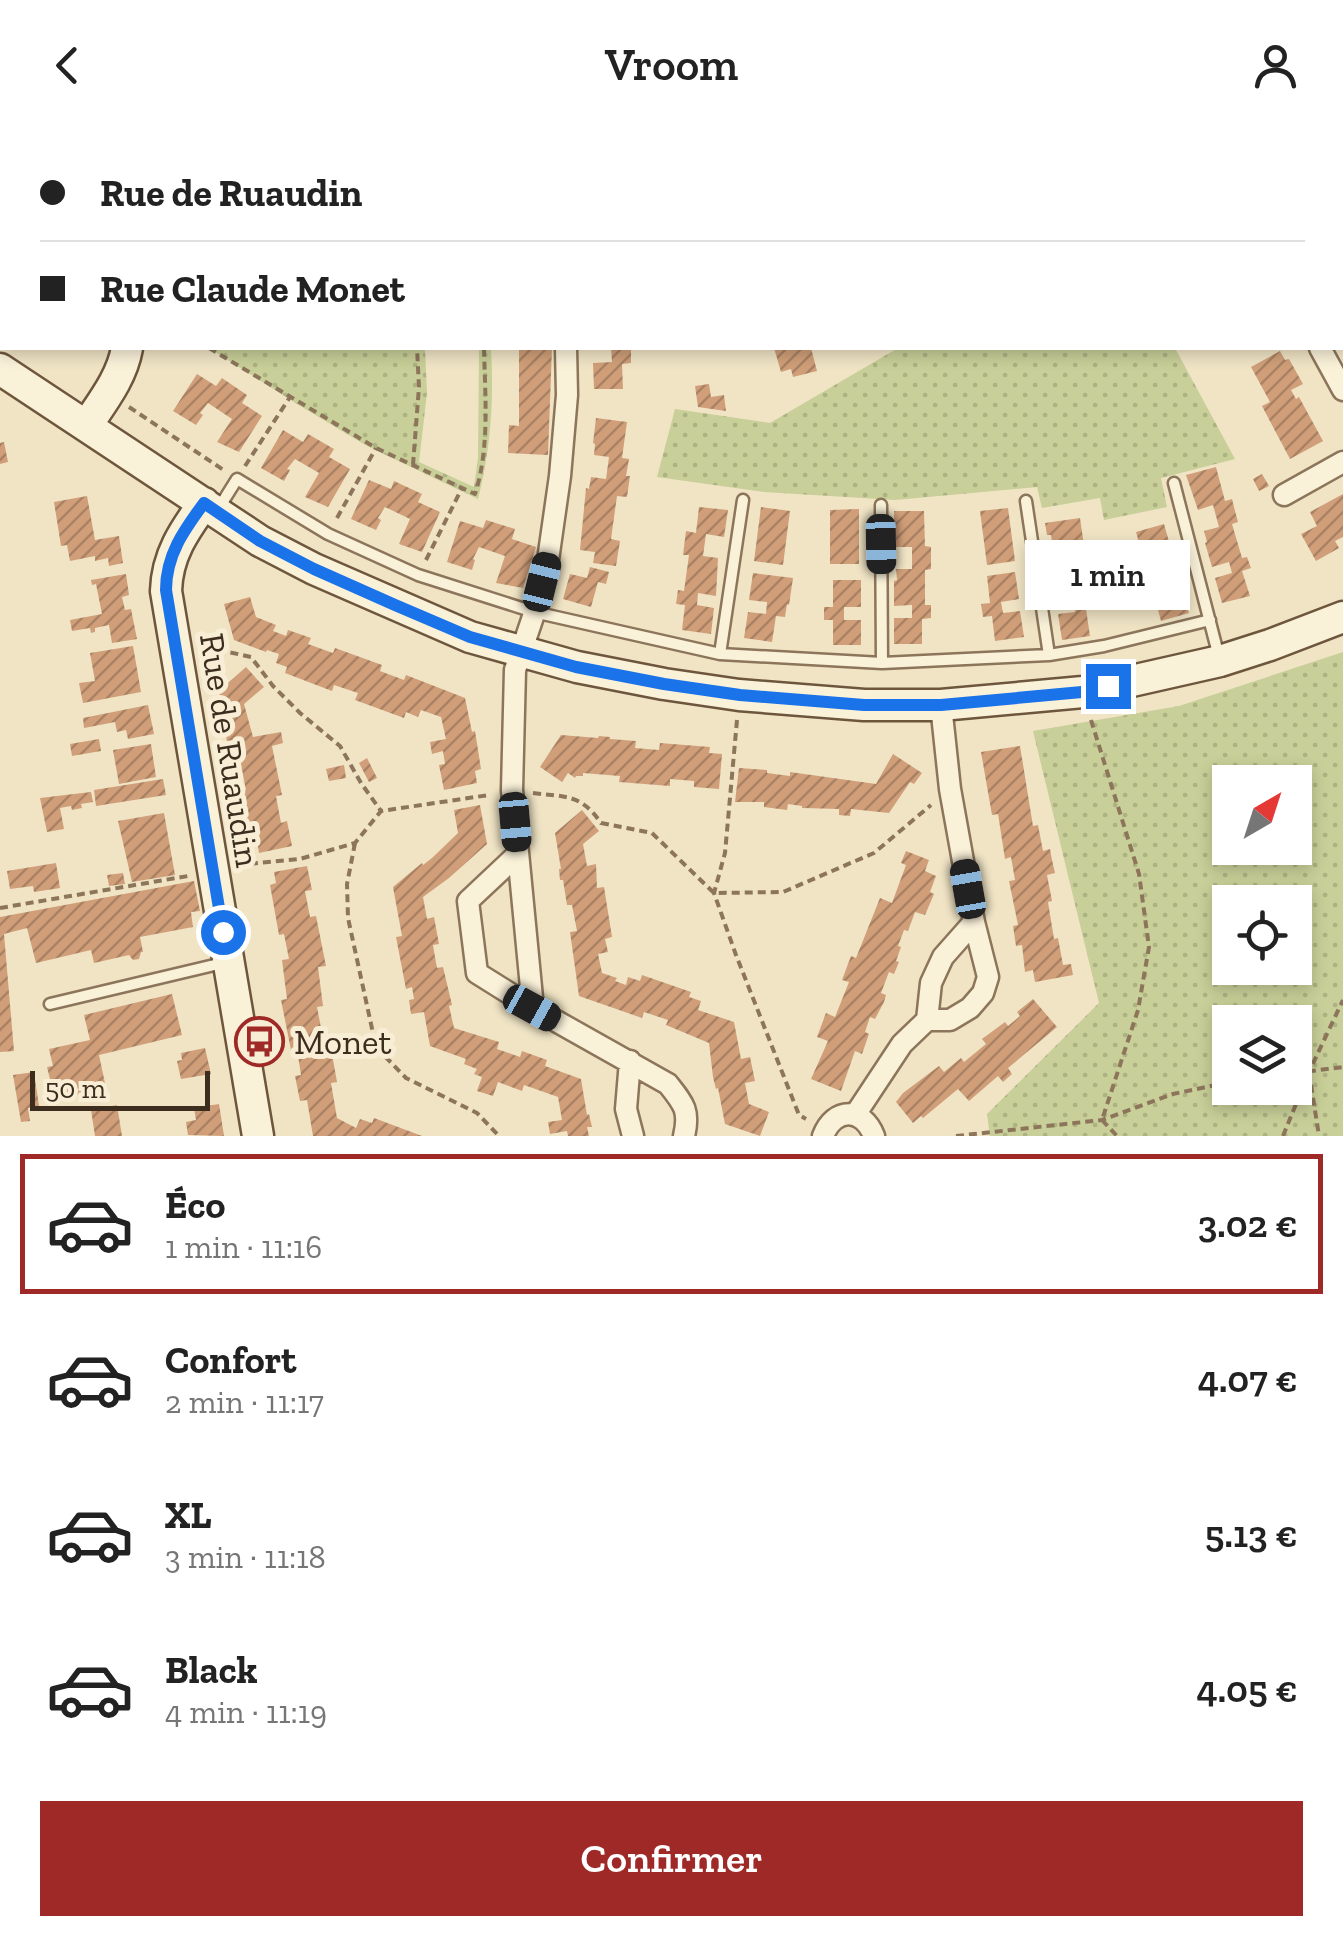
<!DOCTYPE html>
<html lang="fr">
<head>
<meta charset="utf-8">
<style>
  :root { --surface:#fff; --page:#f2f2f2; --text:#222; --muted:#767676; --line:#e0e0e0; --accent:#9e2927 }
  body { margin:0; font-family:"Zilla Slab",serif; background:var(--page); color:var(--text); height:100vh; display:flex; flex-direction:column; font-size:38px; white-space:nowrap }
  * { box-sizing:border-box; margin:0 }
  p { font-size:32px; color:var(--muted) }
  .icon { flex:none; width:55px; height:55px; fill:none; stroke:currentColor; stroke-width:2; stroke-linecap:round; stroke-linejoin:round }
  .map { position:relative; height:1006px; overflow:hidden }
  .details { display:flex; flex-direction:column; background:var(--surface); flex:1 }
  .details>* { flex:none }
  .banner { position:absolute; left:0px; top:0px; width:1345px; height:220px; box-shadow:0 5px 15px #0003; display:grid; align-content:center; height:220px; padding:0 40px; background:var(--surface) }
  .needle { width:65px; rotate:39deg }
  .buttons { position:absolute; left:1212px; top:635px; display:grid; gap:20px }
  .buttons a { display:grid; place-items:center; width:100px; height:100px; border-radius:0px; background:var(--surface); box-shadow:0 5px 15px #0003; font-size:50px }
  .scale { position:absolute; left:30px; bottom:25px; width:180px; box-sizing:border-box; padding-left:10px; border:5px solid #3c2d1e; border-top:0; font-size:28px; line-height:35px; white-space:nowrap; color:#3c2d1e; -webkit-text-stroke:8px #f7eed5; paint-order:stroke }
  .end { position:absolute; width:45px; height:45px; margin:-22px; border:12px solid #1a73e8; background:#fff; box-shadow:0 0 0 5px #fff }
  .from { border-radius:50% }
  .bubble { position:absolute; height:70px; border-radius:0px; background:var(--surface); box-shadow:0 5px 15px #0003; font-size:32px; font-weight:600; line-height:70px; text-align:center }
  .car { position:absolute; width:30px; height:60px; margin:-30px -15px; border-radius:12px; box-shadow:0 0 8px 2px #0007; background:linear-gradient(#222 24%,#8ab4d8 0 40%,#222 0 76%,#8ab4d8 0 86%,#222 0) }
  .banner b { display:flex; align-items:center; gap:35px; height:95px; font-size:38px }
  .banner b+b { border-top:2px solid var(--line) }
  .banner i { width:25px; height:25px; background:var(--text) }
  ul { padding:18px 0 0; list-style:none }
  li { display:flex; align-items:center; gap:30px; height:140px; margin:0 20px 15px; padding:0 20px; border:5px solid transparent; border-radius:0px }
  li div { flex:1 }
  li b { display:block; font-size:38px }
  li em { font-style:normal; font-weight:600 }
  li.selected { border-color:var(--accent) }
  li>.icon { width:90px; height:90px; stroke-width:1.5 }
  .button { display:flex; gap:20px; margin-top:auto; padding:20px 40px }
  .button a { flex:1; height:115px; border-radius:0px; background:var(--accent); color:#fff; font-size:40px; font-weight:600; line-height:115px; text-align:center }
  header { display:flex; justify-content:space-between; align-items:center; height:130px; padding:0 40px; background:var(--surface); font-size:45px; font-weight:600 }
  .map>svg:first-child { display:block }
</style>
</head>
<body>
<header><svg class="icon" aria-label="back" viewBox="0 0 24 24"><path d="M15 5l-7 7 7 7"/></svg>Vroom<svg class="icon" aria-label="person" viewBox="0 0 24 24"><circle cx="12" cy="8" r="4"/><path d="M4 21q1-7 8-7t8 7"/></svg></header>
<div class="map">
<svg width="1343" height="1006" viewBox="0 0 1343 1006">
  <defs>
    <pattern id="green-dots" width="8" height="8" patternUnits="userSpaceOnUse" patternTransform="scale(2.5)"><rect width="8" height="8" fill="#c8cf98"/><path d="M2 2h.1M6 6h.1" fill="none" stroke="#adb283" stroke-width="1.8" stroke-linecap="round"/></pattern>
    <pattern id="building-hatch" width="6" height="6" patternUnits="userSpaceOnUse" patternTransform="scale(2.5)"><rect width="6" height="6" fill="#d09f79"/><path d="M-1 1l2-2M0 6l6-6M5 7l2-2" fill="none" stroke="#aa8263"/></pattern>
  </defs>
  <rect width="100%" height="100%" fill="#f0e4c5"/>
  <!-- green -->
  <path fill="url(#green-dots)" fill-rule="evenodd" d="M209,218H425L427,263L419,332L474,357L478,328L479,218H491C494,269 491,319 478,369L367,316L297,274Z
    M898,218H1175L1235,329L1161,348L1167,377L1104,390L1100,368L1042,378L1037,357L895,370L764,362L657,347L675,279L770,293Z
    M1343,522V1006H990L987,984L1099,873L1033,601L1179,576ZM1295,652V718H1230V652ZM1230,772H1295V838H1230ZM1230,892H1295V958H1230Z"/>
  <!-- building -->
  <path fill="url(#building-hatch)" d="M519,218H552L548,325L508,323L509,295L519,296Z
    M611,218H631V233L622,234L623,259H594L593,233L612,232Z
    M774,218H811L817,241L793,247L791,239L781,242Z
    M1280,221L1285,230L1289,229L1303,254L1291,260L1296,269L1299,267L1323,311L1290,329L1262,276L1270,272L1251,237Z
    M197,244L216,256L222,248L247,265L242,273L262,286L239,322L217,312L232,289L208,273L200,283L203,285L196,295L173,281Z
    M709,254L711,267L724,265L726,281L698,277L695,256Z
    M596,288L627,292L622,328L629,329L626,346H630L627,367L617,366L611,409L620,411L616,436L593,433L595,422L580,420L586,358L589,359L591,347L606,349L609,327L594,325L595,314L593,313Z
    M283,300L303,312L308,304L334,319L329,327L350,339L328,377L305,367L319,343L295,329L287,339L290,340L284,351L261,338Z
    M4,312L8,332L0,334V313Z
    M1216,337L1225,371L1232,369L1235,381L1238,392L1232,394L1242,428L1247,427L1251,438L1242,441L1250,466L1222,473L1215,448L1232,443L1229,432L1212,437L1205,413L1207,412L1204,401L1219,397L1213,375L1198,380L1186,345Z
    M1262,344L1269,356L1259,361L1253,349Z
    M369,350L391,359L394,351L422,364L418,372L440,382L422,422L399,414L410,389L385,377L378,388L381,390L376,400L351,389Z
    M1343,364V407L1335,411L1339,418L1316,431L1301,404L1317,396L1310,382Z
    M87,366L95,410L119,406L123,433L109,436L108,428L95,431V426L70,431L67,415L61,416L54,372Z
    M699,377L728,380L724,407L706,404L703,426L718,428L716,466L698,463L697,475L714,478L711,504L682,500L685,475L676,474L678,460L684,461L689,425H683L686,401L696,403Z
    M761,377L790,381L783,435L754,431Z
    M1008,378L1015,431L987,435L980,381Z
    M859,379V434H830V380Z
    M894,381H924L925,416L931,417V439L925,440V475H931V488L922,489V514H894V488H912V475L894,476V451L897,450L896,439H912V417H896V406H894Z
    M1080,388L1090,457L1055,461L1053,449L1057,448L1056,439L1051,405H1047L1045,393Z
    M486,390L515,399L512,409L536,417L523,458L496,453L505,426L479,417L473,429L475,430L472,440L447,432L460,391L483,398Z
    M1164,394L1179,447L1151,455L1136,402Z
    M590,437L609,442L606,454L598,452L591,477L563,469L570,444L587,448Z
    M1015,442L1019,469L1001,472L1003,483L1020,481L1024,507L995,511L992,486L983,487L981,474L990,473L987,446Z
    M753,443L793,448L789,475L787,474L785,487L776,486L772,512L744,508L748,482L766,484L767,472L749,470Z
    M126,444L129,465L122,467L125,480L131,479L137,509L112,513L109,495L95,498V502L91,503L90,498L72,501L70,490L102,484L96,454L92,455L91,450Z
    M833,450H861V477H844V490H861V515H833V490H824V477H833Z
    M1182,457L1189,483L1161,491L1154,465Z
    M250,467L256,487L276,495L273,501L286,506L288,500L311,508L308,514L319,518L333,523L335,518L382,535L380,541L404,550L406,545L465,568L472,602L475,601L481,639L475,641L477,653L444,660L439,635L445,634L443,621L432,624L430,612L446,609L441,587L421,580L418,587L406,582L404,588L355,570L358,563L334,555L332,561L285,543L287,537L276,533L279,524L267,520L266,522L234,510L224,474Z
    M1093,467L1094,478L1086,479L1090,506L1062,510L1058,484L1075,482L1074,470Z
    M133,516L141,562L83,573L79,553L95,551L90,523Z
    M246,537L264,557L244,574L253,607L281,602L283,613L272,616L282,665L276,666L281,693L287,691L292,716L259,723L257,710L249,711L239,661L246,660L241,635L234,636L229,612H227L219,561Z
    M148,575L154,604L128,609L126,600L117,602L115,592L84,598L83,588Z
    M561,605L598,608L599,606L610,607V609L636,611L635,618L659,620L660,613L710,617L709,623L722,624L719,659L694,657V651L670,649V656L619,652L620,646L583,643V646H576L575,648L568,643L562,652L540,637Z
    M99,609L101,621L72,626L70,614Z
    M151,614L156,647L119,654L113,620Z
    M1020,616L1033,696L1038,695L1043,721L1050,719L1052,730L1055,743L1047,745L1052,771L1048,772L1054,809L1058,808L1063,835L1071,834L1073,845L1035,852L1033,840L1025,842L1022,815L1016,816L1013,796L1018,795L1009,751L1015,750L1011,727L1005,729L998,684L992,685L981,622Z
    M893,624L922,643L914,654L910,652L889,683L851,679L850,686L839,685V679L802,678V676L788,674L787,680L764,677V672H735L739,638L767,640V643L790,646V642L876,654Z
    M367,628L377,648L369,652L359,633Z
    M344,635L346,648L329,651L326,639Z
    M163,649L166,665L96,676L94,660Z
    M91,662L93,672L81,674L82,678L72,680L71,676L60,678L64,699L47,702L40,668Z
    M480,675L487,714L449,748L423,767L427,789L434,787L439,814L433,815L435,827L437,838L443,837L452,875L449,876L454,898L499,912L497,919L520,927L522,921L547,930L545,936L581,949L587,985L589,984L592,997H587L589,1006H568L567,1001L550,1004L548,992L562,990L558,967L524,955L522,961L498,952L493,966L477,961L482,947L474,944L477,939L464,934L466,929L430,916L424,882L411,884L409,870L414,869L412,857L406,859L396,807L402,806L393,757L422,733L423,735L432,728L458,703L454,680Z
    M582,680L599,701L583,714L587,736L596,734L597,758L604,757L612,807L605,809L608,822L598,824L602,843L617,848L615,851L626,855L628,847L640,851L642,845L691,862L689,867L701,871L698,880L734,892L741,929L750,927L755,951L745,953L749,974L769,982L760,1006L725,994L718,958L716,959L713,947L709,913L666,895L668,890L644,882L642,888L579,866L570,802L577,801L572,775H567L563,750H560L559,739H561L555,703Z
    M164,683L175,745L132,752L118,691Z
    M906,721L929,730L925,741L936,746L930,762L934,764L925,785L915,782L908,801L904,800L898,816L901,817L896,831L899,832L894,844L889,842L881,863L886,865L884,872L875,889L870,887L865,902L869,904L862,924L855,921L841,961L811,949L828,911L817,907L826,883L835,887L849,852L842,850L851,826L856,828L880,768L892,773L906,735L901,733Z
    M56,733L60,758L34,762L33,756L10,759L7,741Z
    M307,736L312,760L305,761L310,787L316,786L326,836L318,837L323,876L317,877L322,903L328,902L337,952L331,953L337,988L356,998L360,989L372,993L374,988L422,1006H313L307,970L300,971L295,946L301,945L299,932L297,920H291L281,870L287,869L282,830L289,829L284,804L279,805L270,755L276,753L274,742Z
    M123,743L125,754L109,756L107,745Z
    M194,751L200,781L191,782L193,797L140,807L143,822H141L139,829L133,830L129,825L94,833L91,820L36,833L27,798L4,804L14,921L0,922V787Z
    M172,864L182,905L99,925L106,958L55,970L47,937L53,936L49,919L90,910L84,885Z
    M1033,869L1057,897L1008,938L1012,944L1003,952L998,946L969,971L958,959L923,988L921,986L913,993L896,972L903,963L939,936L944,942L961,928L964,932L986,914L982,909L1005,892L1008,896L1020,886L1017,882Z
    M205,918L211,944L181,949L177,931L182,930L181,923Z
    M34,942L39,976L28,978L30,991L21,992L13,945Z
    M219,974L224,1006L188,1005L186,992L196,990L194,978Z
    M117,975L122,1006H95L91,980Z"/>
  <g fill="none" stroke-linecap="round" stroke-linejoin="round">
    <defs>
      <path id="lane" d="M978,0L980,2
        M1174,353L1219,527
        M1026,371L1049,525
        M881,375L882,533
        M217,381L237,349L328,404L418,445L534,482L720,524L882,533L1049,525L1104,516L1210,490
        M720,524L743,370
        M50,874L227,832"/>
      <path id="street" d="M542,0L543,2
        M752,0L753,2
        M867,2L872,0
        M1318,2L1322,0
        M566,218L567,265L560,346L548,430L537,475L515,540L512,660L533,878L668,954C684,974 690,981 684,1006
        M1320,218L1343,260
        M1284,365L1343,332
        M518,724L468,771L477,843L533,878
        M927,890H950L970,878L983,863L988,847L974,792L950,659L941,575
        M630,931L626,979L633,1006
        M855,985L902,914L927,890L931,853L943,827L974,792
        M823,1006C834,977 863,977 874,1006"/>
      <path id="secondary" d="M97,0L98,2
        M0,239L260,411L314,439L470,507L577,537L664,554L739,565L864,575H941L1083,562L1220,531L1270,515L1343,487
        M87,295C103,271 122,247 127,218
        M204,373C184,401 167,425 166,461L258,1006"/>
    </defs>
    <!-- lane casing -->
    <use href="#lane" stroke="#8c755a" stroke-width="15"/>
    <!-- street casing -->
    <use href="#street" stroke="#8c755a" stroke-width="25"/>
    <!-- secondary casing -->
    <use href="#secondary" stroke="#6e563d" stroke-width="35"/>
    <!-- path -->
    <path stroke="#8c755a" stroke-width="4" stroke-dasharray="8 5" stroke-linecap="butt" d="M1144,2L1146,0
      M0,174L2,177
      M209,218L376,318L475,364C490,318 485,265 484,218
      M129,277L225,341
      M413,335L419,257L417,218
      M245,336L290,267
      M337,388L376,318
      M426,430L462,358
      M205,525L224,521L251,527L273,556L300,583L340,616L361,653L381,681
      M737,590L725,723L714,763L736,825L799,985L806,989
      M1091,590L1139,744L1149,817L1138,880L1102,990
      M533,663C566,667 581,664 601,693L652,703L714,763L783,762L874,723L931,675
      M355,713L347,754L348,788L376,917L406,948L477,983L499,1006
      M237,735L300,729L355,713L381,681L489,665
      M0,778L188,746
      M1309,942L1319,1006
      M1295,943L1343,937
      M1102,990L1117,1006
      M956,1006L1102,990L1173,964L1230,952
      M1283,1006L1309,942L1343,870"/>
    <!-- lane -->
    <use href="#lane" stroke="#faf1d9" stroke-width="10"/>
    <!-- street -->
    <use href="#street" stroke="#faf1d9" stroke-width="20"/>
    <!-- secondary -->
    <use href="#secondary" stroke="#faf1d9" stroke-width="30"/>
  </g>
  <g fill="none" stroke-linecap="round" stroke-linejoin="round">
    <!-- route -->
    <path stroke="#1a73e8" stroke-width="12" d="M223,802L166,460C166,425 184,400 204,373L260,411L314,439L395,475L470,507L576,537L664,554L740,565L864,575H941L1082,562L1108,556"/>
  </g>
  <!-- icons -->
  <defs>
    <symbol id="bus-ring" viewBox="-11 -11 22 22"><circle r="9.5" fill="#f7eed5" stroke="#9e2927" stroke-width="1.5"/><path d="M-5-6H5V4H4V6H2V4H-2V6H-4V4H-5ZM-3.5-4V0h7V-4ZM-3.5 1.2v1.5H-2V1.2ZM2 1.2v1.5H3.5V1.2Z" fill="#9e2927"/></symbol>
  </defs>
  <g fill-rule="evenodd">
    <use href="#bus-ring" x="232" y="884" width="55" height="55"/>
  </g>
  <g text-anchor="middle" stroke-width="10" stroke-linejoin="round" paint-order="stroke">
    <!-- street labels -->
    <g font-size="35" fill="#3c2d1e" stroke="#f7eed5">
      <text transform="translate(230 620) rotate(81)" y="12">Rue de Ruaudin</text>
    </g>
    <!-- poi labels -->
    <g font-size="35" fill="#3c2d1e" stroke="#f7eed5" text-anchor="start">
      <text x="294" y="924">Monet</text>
    </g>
  </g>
</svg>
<div class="buttons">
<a><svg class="needle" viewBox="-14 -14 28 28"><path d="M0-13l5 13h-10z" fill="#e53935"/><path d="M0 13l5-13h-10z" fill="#767676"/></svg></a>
<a><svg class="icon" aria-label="locate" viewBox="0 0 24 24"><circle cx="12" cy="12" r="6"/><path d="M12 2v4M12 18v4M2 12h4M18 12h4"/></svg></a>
<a><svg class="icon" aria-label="layers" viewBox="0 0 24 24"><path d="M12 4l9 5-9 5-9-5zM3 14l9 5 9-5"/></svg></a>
</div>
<div class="scale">50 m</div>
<i class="end from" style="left:223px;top:802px"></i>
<i class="end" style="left:1108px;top:556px"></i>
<div class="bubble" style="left:1025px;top:410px;width:165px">1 min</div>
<i class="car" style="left:881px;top:414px;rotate:179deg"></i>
<i class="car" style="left:542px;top:452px;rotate:14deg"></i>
<i class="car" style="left:515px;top:692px;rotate:175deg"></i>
<i class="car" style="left:968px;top:759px;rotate:350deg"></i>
<i class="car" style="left:532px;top:878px;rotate:119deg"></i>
<div class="banner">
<b><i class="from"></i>Rue de Ruaudin</b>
<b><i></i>Rue Claude Monet</b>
</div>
</div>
<section class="details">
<ul>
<li class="selected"><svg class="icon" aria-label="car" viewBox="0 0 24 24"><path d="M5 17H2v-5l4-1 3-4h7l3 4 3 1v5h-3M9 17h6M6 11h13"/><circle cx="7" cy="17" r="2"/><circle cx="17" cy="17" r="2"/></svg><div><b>Éco</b><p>1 min · 11:16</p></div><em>3.02 €</em></li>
<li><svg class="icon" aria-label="car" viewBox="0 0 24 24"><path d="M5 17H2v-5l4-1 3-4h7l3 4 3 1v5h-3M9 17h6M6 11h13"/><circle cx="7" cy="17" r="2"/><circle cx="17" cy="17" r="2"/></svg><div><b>Confort</b><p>2 min · 11:17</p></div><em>4.07 €</em></li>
<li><svg class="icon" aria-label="car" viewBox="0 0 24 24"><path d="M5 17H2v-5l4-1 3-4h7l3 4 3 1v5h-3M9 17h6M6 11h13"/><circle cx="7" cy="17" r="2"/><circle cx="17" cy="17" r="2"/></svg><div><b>XL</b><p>3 min · 11:18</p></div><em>5.13 €</em></li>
<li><svg class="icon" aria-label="car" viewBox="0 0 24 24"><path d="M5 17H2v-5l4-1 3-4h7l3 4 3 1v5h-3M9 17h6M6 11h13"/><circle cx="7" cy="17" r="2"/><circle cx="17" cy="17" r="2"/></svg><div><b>Black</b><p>4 min · 11:19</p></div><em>4.05 €</em></li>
</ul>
<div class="button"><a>Confirmer</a></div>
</section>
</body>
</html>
